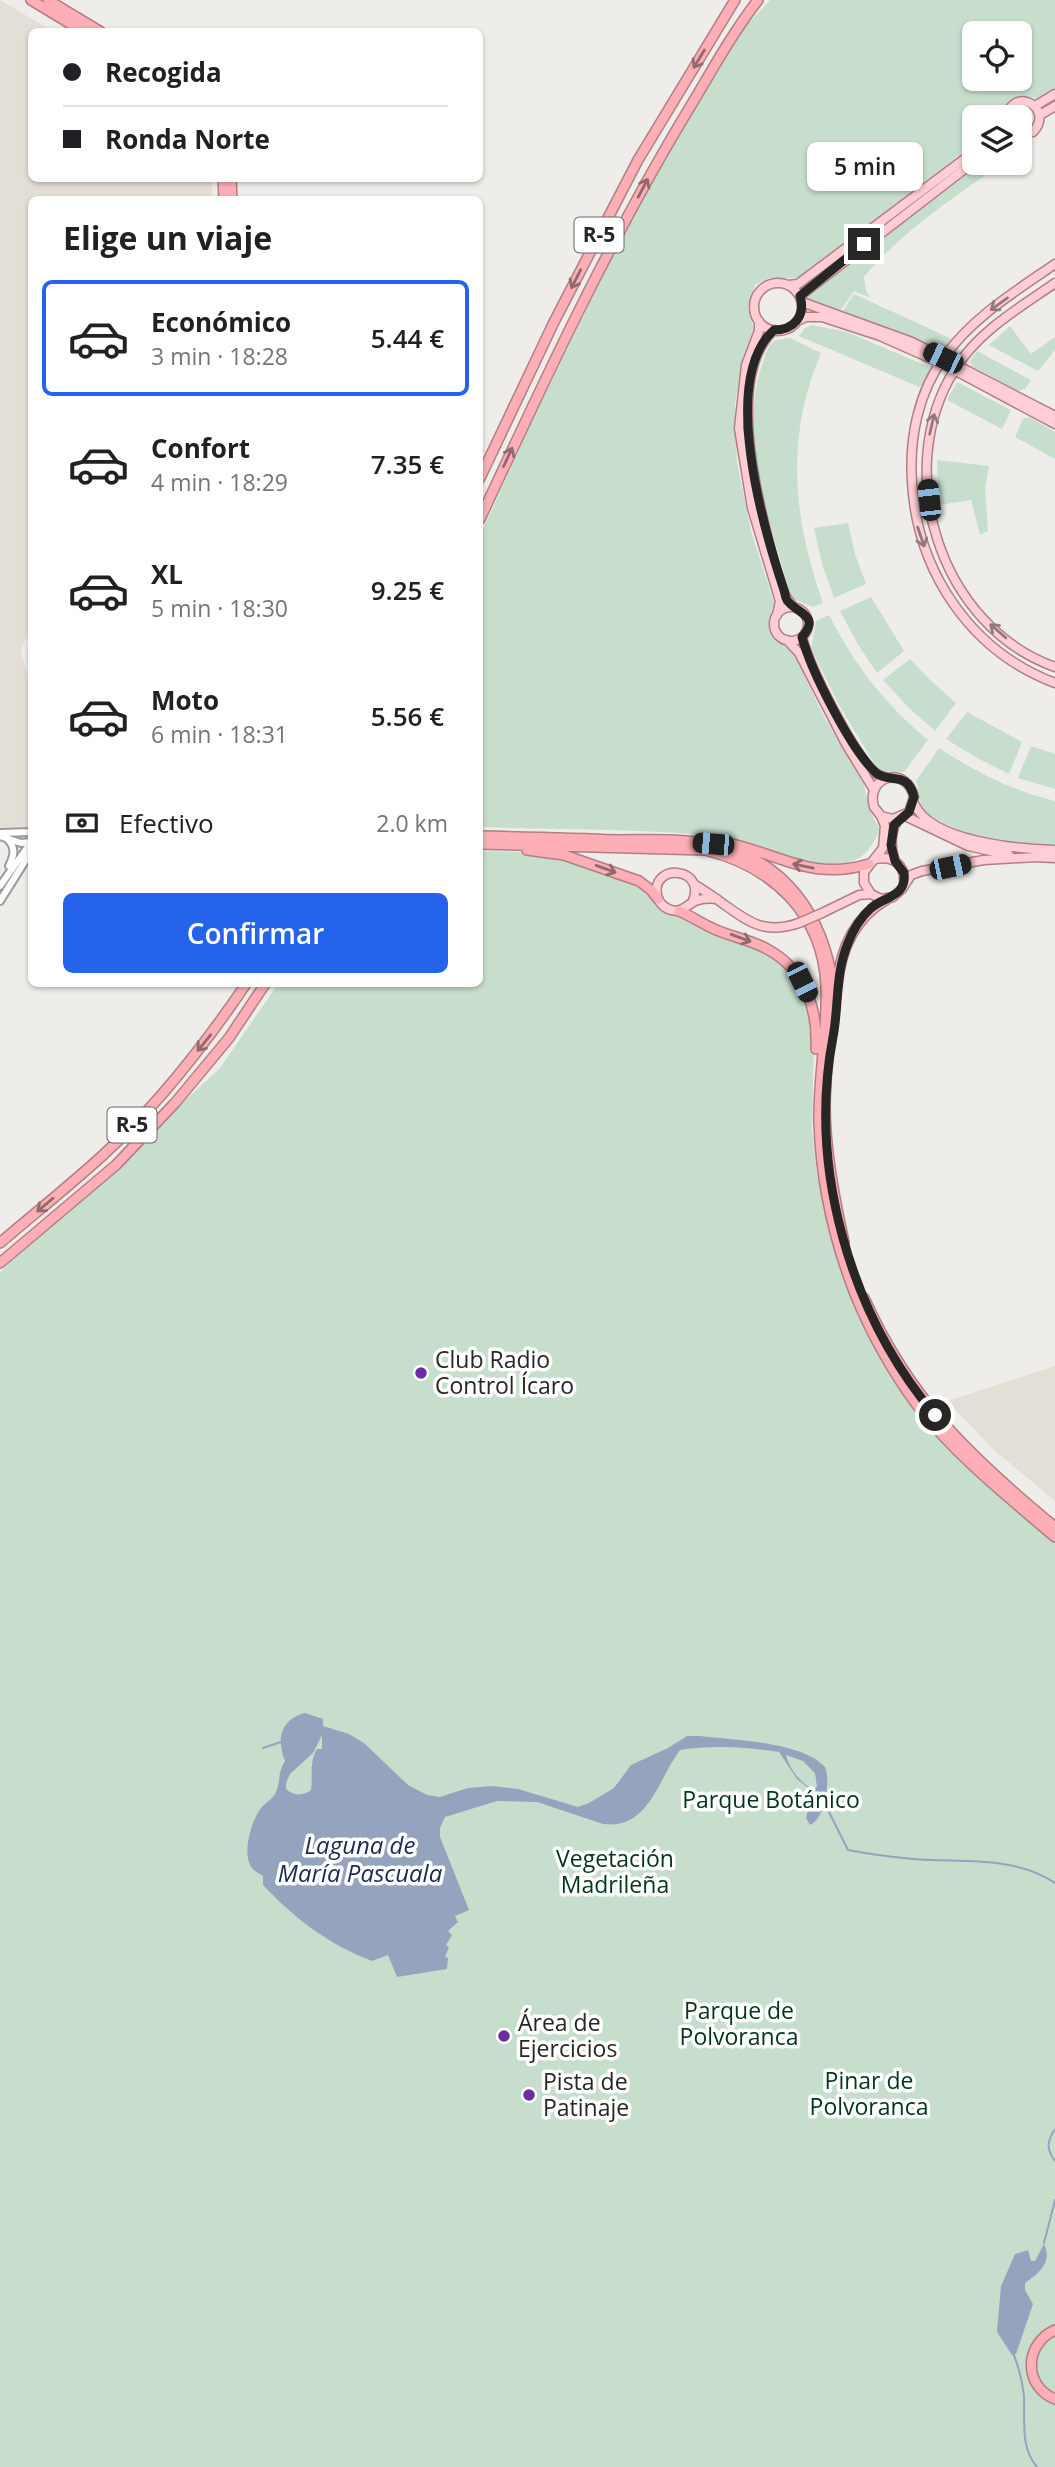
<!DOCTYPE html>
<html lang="es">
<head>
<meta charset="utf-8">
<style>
  :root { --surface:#fff; --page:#f6f6f6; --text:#202124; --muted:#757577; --line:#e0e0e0; --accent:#2563eb }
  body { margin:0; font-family:"Open Sans",sans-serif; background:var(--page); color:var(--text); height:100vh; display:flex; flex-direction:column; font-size:26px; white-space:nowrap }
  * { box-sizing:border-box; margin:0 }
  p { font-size:23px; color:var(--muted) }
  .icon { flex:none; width:38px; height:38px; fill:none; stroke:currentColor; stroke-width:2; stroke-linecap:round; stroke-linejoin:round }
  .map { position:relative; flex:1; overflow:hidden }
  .panel { position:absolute; left:28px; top:196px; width:455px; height:791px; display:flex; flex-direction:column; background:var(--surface); border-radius:10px; box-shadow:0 2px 5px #0004 }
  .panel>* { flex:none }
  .guide { position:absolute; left:28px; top:28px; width:455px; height:154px; border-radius:10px; box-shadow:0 2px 5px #0004; display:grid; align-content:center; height:154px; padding:0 35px; background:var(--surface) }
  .fabs { position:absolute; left:962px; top:21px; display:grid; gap:14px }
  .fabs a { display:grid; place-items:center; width:70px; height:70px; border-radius:10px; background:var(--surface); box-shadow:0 2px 5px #0004; font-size:35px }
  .end { position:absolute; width:32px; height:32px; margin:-16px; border:9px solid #272625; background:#fff; box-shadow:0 0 0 4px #fff }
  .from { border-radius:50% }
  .bubble { position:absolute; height:49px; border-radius:10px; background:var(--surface); box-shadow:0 2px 5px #0004; font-size:23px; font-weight:600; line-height:49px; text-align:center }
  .car { position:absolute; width:21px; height:42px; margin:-21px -10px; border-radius:9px; box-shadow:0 0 5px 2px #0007; background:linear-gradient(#222 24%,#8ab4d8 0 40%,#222 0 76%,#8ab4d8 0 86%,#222 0) }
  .guide b { display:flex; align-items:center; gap:24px; height:66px; font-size:26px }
  .guide b+b { border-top:2px solid var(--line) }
  .guide i { width:18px; height:18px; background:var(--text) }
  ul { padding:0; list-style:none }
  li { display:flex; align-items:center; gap:21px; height:116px; margin:0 14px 10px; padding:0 21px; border:4px solid transparent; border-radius:10px }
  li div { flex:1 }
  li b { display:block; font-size:26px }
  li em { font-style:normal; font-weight:600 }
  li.on { border-color:var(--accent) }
  li>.icon { width:63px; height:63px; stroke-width:1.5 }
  h2 { padding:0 35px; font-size:32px; line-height:84px }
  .pay { display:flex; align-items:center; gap:18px; height:77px; padding:0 35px; font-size:26px }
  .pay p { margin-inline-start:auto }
  .button { display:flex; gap:14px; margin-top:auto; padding:14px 35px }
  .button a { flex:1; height:80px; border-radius:10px; background:var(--accent); color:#fff; font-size:28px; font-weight:600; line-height:80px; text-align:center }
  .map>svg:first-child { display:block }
</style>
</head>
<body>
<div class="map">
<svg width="1055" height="2467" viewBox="0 0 1055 2467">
  <rect width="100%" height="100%" fill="#efedea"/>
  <!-- built -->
  <path fill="#e4dfd6" d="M0,0L53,31L32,32V178L213,179L211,199L32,200V623L21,651L32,694V828L29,829L0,827Z
    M1055,1366V1501L994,1450L947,1401Z"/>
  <!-- green -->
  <path fill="#c7decd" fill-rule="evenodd" d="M770,0H1055V89L1038,99C1020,93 1005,99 999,117H975V143L799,278H769L755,285L748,309L754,329L743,357L735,403L737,462L751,531L774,602L770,618V631L776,641L793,651L822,713L864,784L869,809L880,830C872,845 867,858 848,862C804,871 759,841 714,836C636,828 558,830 480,827V536L531,423L623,235L664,159L745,27ZM975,33H1020V79H975Z
    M976,163H1003C953,198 903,230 864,277L866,291L871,298L854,291L841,310L804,300V298Z
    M854,294L952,339L944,348L939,349L843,311Z
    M812,325L847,332L929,367L930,370L922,386L919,387L799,336L805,328Z
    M1010,326L1031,354L1055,337V350L1038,371L989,345Z
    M790,338L821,353C785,437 793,518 823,603L813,607L791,598C772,525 737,440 762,365C765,358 767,345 774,341C778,339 785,339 790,338Z
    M977,351L1031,380L1025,389L1018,391L972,366L970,360Z
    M957,382L1011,410L1002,429L949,401L947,400Z
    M1029,417L1055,432V459L1015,437L1023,419Z
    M937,460L989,466L985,488L988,531L980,535L971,500L939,505Z
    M848,523L855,554L866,584L834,598L822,564L814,528Z
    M871,597L904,651L877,673L857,643L840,611Z
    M829,615C854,665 886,705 928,740L904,772L884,771L877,768L839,705L811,648L816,621Z
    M910,659L929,679L956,703L935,731L908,707L883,680Z
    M967,712L1022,742L1009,774L977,758L946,739Z
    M1031,746L1055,754V789L1018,778Z
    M939,748C975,772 1013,791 1055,801V844C1016,844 980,841 944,823C937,819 926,815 922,807C920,803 918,787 916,781Z
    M480,851L530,852L560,857L637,883L650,893L655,905L666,913L689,917L760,947L777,958L798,980L810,1003L814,1042L812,1130L817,1175L832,1238L852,1299L888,1369L961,1459L1055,1539V2467H0V1272L220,1068L278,984H480Z"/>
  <!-- water -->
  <path fill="#95a4be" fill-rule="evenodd" d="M305,1713L323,1719V1726L349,1734L364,1743L408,1785L427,1795L440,1797L468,1788L492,1786L518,1789L578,1807L589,1803L614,1788L631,1765L668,1748L687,1736H700C734,1740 802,1742 825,1767C831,1782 825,1819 810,1825L806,1818L812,1791L797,1779L779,1752C746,1747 713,1745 680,1750C658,1779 649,1830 603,1824L537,1802L497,1801L445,1817L440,1828V1837L469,1910L455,1916L458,1922L448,1931L452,1935L446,1945L449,1947L445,1957L448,1958L447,1969L397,1977L388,1955L372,1961C329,1945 294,1918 263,1885V1876C261,1874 257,1873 254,1870C240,1858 251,1821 261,1808C265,1803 274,1798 276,1792C281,1781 277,1774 285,1761C276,1739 281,1719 305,1713ZM322,1735V1749H317C309,1761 313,1777 311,1790C304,1796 292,1796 286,1789V1783L290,1774L313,1753ZM786,1755L803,1761L815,1773L817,1787L813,1789C801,1784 789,1768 786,1755Z
    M1044,2244C1053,2262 1039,2273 1025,2283V2290L1033,2304L1016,2354L1012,2355L997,2332L1001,2286L1015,2254L1028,2250L1031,2261H1035Z"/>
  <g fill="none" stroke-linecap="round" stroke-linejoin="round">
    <!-- stream -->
    <path stroke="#95a4be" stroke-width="2" d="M263,1748L281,1742
      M824,1802L848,1850C869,1854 891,1857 913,1859C961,1863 1013,1855 1055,1883
      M1055,2129C1047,2141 1046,2149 1055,2161
      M1044,2243L1055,2200
      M1013,2353C1019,2367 1022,2380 1024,2396C1025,2421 1020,2447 1037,2467"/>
    <defs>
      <path id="minor" d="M0,833L32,832
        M0,836L21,843L32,842
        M5,837C16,846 15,854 9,866
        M0,886L32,841
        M0,901L32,850"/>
      <path id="major" d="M1035,106L1055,94
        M1040,115L1055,106
        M1006,117C1014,85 1055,108 1033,132L1020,135
        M1055,264C1016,291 973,317 945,356C918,392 909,439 912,482C917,571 970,651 1055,683
        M1055,283C1019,308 979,331 955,369C891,471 940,626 1055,667
        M754 307a24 24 0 1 1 48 0a24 24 0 1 1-48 0Z
        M788,285L798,284L975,151
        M800,296L975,161
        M802,302L912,342L1055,416
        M759,321V331L746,365L739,428L752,508L780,601L777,615
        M797,321L806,317H822L880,336L941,363L1055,424
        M774,330C727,373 755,489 769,543C774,562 779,593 794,607
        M774 624a17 17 0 1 1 34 0a17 17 0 1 1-34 0Z
        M802,637C810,668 851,750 874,772C878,776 883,777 888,778
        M787,640L799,653L846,744L874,790
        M914,803C930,842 1019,849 1055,850
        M905,816L968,846L1009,855
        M1033,857L1055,858
        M876,859C894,855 906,866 904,884
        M895,861C890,847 890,830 899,818
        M694,884C703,890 713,896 722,903C749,922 764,935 799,923
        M871,894L864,883V872L883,848L885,826L881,816L874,807C865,775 907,765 914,797L909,812L893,819L881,816
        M692,903C709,867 651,862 657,895C658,902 664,908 671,910C682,913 687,905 695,901C703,898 709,898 717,899
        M822,913L859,895L871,894L881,899L893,897L902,889L911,875L922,871L984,860L1036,857"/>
      <path id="highway" d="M31,0L84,32
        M48,0L101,32
        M223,178L224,200
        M231,178L232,200
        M480,478L554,322L638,160L735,0
        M480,519C544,381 608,243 687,112C710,74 731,35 758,0
        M480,836C526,837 572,838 618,840C649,840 684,838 714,845C786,860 823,916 833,985C831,1024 826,1064 825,1104C825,1151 834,1196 844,1242
        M722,842C778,852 809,882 869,864
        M480,844L705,850C772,866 823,914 826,986C828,1032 818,1077 819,1123C821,1181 834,1240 855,1294C871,1333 892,1371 917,1405C955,1455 1007,1496 1055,1537
        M527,850L564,855L639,881L651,890L658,899
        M679,911C691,916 701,923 712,928C730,937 750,939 767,949C805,969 818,1009 816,1049
        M837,987C840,950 854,918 887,899
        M0,1243C34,1214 69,1186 102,1156C157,1106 204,1046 246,984
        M0,1263L116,1165L175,1103L229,1038L265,984
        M864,1298C910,1400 970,1457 1055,1527
        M1055,2330C1024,2344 1023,2386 1055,2399"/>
    </defs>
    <!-- minor casing -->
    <use href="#minor" stroke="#9e9c9a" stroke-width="10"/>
    <!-- major casing -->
    <use href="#major" stroke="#b27e84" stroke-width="11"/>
    <!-- highway casing -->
    <use href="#highway" stroke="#b27e84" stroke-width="12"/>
    <!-- minor -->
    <use href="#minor" stroke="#fff" stroke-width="6"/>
    <!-- major -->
    <use href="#major" stroke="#feced4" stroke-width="8"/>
    <!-- highway -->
    <use href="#highway" stroke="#fdaeb7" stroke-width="9"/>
    <defs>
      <path id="major-bridge" d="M799,923L822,913"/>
    </defs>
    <!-- major-bridge casing -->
    <use href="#major-bridge" stroke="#b27e84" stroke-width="11" stroke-linecap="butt"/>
    <!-- major-bridge -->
    <use href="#major-bridge" stroke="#feced4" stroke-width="8"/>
  </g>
  <!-- one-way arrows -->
  <defs><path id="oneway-shaft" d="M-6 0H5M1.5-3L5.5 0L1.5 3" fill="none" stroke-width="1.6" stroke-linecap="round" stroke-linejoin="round" transform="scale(1.75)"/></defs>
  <g stroke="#926a6e">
    <use href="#oneway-shaft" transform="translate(699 59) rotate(121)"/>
    <use href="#oneway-shaft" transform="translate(643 188) rotate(-62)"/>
    <use href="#oneway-shaft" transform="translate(576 279) rotate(117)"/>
    <use href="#oneway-shaft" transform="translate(508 457) rotate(-65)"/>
    <use href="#oneway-shaft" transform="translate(803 866) rotate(-168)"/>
    <use href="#oneway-shaft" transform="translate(606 869) rotate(20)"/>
    <use href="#oneway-shaft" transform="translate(741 938) rotate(20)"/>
    <use href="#oneway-shaft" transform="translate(204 1043) rotate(129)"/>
    <use href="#oneway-shaft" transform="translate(45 1205) rotate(140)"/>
  </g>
  <g stroke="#927a7c">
    <use href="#oneway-shaft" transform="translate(999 304) rotate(144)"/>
    <use href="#oneway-shaft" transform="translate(932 424) rotate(-77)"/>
    <use href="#oneway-shaft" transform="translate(921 537) rotate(71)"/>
    <use href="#oneway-shaft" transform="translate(998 631) rotate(-139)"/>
  </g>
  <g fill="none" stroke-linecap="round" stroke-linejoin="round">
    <!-- route -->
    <path stroke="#272625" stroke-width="9" d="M864,244L800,296C806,316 794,330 774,330C719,379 764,530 784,590C785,593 785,597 787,600C795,613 822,615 802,637C811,671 849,745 873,770C887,786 907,768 914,797L909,812L894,825L891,845L895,861L904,873C907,897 885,896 871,908C860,918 853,930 848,943C835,974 839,1006 833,1037C808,1168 850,1314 935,1415"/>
  </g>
  <!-- markers -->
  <g fill="#6b2fa5" stroke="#fff" stroke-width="2.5">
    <circle cx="421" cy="1373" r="7"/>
    <circle cx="504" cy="2036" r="7"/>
    <circle cx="529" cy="2095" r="7"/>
  </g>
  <g text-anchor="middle" stroke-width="7" stroke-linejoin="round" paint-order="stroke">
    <!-- shield labels -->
    <g fill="#fff" stroke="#686766" stroke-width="2">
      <rect x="574.5" y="217.5" width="49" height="35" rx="5"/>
      <rect x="107.5" y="1107.5" width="49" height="35" rx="5"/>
    </g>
    <g font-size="21" font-weight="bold" fill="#272625">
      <text x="599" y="242">R-5</text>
      <text x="132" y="1132">R-5</text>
    </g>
    <!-- poi labels -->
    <g font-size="23" fill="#272625" stroke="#fff" text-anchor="start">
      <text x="435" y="1368">Club Radio<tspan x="435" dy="26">Control Ícaro</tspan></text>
      <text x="518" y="2031">Área de<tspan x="518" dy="26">Ejercicios</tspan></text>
      <text x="543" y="2090">Pista de<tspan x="543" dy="26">Patinaje</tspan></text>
    </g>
    <!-- park labels -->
    <g font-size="23" fill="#02361a" stroke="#fff">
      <text x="771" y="1808">Parque Botánico</text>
      <text x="615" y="1867">Vegetación<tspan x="615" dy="26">Madrileña</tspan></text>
      <text x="739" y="2019">Parque de<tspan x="739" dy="26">Polvoranca</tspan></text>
      <text x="869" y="2089">Pinar de<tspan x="869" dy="26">Polvoranca</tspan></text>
    </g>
    <!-- water labels -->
    <g font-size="24" font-style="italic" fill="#182a50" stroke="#fff">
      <text x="360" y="1854">Laguna de<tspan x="360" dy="28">María Pascuala</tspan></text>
    </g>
  </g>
</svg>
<div class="fabs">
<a><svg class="icon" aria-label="locate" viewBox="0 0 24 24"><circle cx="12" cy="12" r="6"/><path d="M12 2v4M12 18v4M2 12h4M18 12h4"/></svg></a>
<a><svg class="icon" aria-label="layers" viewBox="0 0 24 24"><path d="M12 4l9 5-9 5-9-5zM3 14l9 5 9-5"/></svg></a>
</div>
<i class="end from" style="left:935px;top:1415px"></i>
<i class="end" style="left:864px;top:244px"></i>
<div class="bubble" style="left:807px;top:142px;width:116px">5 min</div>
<i class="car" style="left:943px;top:358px;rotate:296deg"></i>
<i class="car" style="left:929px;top:500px;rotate:354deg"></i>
<i class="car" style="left:713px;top:844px;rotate:275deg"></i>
<i class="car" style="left:950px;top:867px;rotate:78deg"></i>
<i class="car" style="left:802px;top:982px;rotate:154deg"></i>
<div class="guide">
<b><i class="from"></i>Recogida</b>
<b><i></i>Ronda Norte</b>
</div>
<section class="panel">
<h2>Elige un viaje</h2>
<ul>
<li class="on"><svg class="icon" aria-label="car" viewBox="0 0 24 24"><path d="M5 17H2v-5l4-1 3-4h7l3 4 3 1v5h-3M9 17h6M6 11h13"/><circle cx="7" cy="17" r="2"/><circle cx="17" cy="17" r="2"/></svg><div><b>Económico</b><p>3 min · 18:28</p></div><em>5.44 €</em></li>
<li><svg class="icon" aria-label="car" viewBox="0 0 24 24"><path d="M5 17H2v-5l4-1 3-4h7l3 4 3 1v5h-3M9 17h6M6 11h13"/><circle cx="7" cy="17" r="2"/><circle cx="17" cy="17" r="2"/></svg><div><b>Confort</b><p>4 min · 18:29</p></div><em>7.35 €</em></li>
<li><svg class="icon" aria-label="car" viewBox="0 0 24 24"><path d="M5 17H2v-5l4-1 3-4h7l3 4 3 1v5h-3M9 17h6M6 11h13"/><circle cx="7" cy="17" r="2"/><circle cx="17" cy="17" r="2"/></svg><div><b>XL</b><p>5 min · 18:30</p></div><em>9.25 €</em></li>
<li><svg class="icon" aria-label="car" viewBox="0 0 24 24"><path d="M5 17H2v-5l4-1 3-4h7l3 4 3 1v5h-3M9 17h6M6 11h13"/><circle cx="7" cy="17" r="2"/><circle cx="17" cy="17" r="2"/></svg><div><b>Moto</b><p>6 min · 18:31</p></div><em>5.56 €</em></li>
</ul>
<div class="pay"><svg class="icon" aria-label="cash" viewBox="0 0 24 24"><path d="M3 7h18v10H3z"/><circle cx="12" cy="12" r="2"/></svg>Efectivo<p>2.0 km</p></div>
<div class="button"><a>Confirmar</a></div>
</section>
</div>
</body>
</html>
